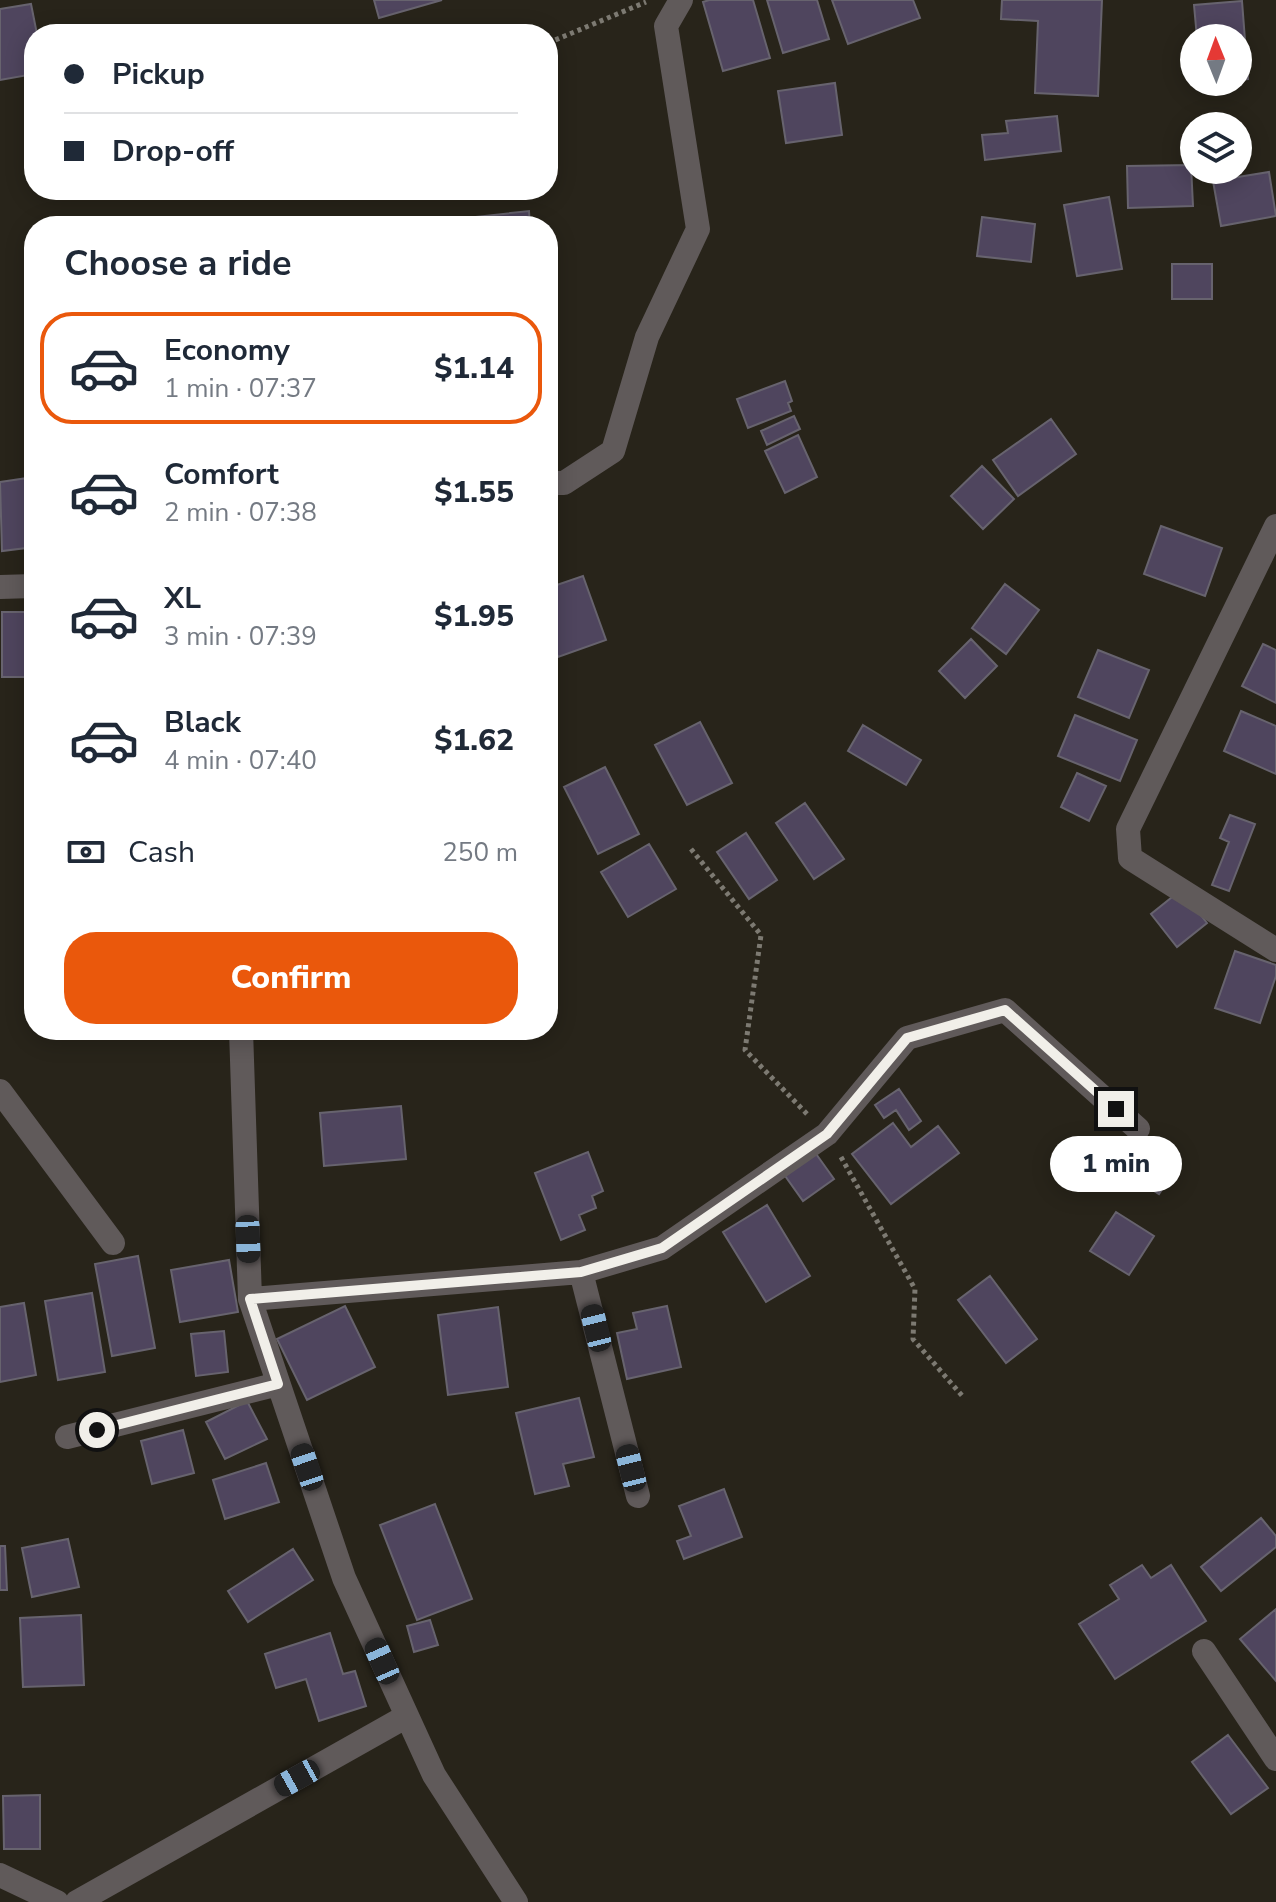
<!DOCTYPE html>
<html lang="en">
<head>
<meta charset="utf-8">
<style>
  :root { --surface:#fff; --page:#f6f6f7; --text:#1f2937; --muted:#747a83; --line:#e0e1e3; --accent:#ea580c }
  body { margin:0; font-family:"Nunito Sans",sans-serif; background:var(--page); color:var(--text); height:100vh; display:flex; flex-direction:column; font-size:30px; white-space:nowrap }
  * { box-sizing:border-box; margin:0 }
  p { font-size:26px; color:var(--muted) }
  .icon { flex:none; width:44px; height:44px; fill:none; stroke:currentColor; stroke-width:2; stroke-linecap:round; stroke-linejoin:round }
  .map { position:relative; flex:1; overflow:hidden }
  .sheet { position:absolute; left:24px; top:216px; width:534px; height:824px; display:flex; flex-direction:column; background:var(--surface); border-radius:32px; box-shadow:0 4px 20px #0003 }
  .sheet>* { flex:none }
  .hud { position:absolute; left:24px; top:24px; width:534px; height:176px; border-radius:32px; box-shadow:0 4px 20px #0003; display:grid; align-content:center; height:176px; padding:0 40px; background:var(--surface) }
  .needle { width:52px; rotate:359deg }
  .controls { position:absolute; left:1180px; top:24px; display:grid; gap:16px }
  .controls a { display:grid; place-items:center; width:72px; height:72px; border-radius:50%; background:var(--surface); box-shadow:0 4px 20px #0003; font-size:40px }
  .end { position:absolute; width:36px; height:36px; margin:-18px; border:10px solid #f1efe9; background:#111; box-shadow:0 0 0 4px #111 }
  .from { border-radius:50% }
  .bubble { position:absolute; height:56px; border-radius:28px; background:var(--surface); box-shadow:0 4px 20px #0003; font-size:26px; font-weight:800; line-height:56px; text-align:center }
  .car { position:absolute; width:24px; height:48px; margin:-24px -12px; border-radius:10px; box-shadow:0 0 6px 2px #0007; background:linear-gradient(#222 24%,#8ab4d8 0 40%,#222 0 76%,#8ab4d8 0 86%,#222 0) }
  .hud b { display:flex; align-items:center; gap:28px; height:76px; font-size:30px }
  .hud b+b { border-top:2px solid var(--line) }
  .hud i { width:20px; height:20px; background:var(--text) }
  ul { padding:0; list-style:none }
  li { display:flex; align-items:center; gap:24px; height:112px; margin:0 16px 12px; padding:0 24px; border:4px solid transparent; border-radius:32px }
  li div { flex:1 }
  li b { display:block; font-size:30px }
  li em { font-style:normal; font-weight:800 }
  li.on { border-color:var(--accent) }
  li>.icon { width:72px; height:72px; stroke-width:1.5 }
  h2 { padding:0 40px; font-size:36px; line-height:96px }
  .pay { display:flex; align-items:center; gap:20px; height:88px; padding:0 40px; font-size:30px }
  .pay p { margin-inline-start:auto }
  .cta { display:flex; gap:16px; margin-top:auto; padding:16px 40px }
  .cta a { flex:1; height:92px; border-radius:32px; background:var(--accent); color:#fff; font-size:32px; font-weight:800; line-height:92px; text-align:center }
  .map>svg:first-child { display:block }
</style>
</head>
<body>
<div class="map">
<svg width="1276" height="1902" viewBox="0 0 1276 1902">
  <rect width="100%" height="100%" fill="#28241a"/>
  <!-- building -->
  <path fill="#4f455e" stroke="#67636e" stroke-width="2" d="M374,0H442L379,18Z
    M709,0H753L770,58L723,71L703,2Z
    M767,0H817L829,39L783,53Z
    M832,0H913L920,18L848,44Z
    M1002,0H1102L1098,96L1035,93L1038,21L1001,19Z
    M1242,1L1248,79L1238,80V38H1197L1194,5Z
    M31,4L37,34L34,74L0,80V9Z
    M835,83L842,135L786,143L778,91Z
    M1057,116L1061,151L985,160L982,135L1008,133L1006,121Z
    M1191,165L1193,206L1128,208L1127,166Z
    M1269,172L1276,216L1221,226L1213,181Z
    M1109,197L1122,269L1077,276L1064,205Z
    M529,211L530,226H459L458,219Z
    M982,217L1035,224L1031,262L977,256Z
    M1172,264H1212V299H1172Z
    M785,381L792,401L788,403L791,411L748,428L737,399Z
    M794,416L800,429L767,445L761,431Z
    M1051,419L1076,454L1018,496L993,460Z
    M798,435L817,477L785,493L765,451Z
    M982,466L1014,499L983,529L951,496Z
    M34,477V547L2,551L0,482Z
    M1161,526L1222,548L1205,596L1144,574Z
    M583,576L606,640L558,657L548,629V588Z
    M1005,584L1039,610L1006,654L972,628Z
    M2,612H34V677H2Z
    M971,639L997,666L965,698L939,671Z
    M1263,644L1276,650V703L1242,686Z
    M1098,650L1149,670L1129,718L1078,697Z
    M1241,711L1276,726V774L1224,751Z
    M1075,715L1137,740L1120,781L1058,756Z
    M700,722L732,783L687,805L655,745Z
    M863,725L921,760L906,785L848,751Z
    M605,767L639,834L598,854L564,787Z
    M1077,773L1106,786L1089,821L1061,807Z
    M805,803L844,859L814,879L776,823Z
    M1230,815L1255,824L1229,891L1212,885L1229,842L1220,838Z
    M746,833L777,880L749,899L717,852Z
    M649,844L676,889L628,917L601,872Z
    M1181,890L1207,923L1177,947L1151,914Z
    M1235,951L1276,965V976L1260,1023L1215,1008Z
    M899,1089L921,1121L909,1130L896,1110L884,1118L875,1105Z
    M401,1106L406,1159L324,1166L320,1113Z
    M893,1123L911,1147L938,1126L959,1153L891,1204L852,1154Z
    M1132,1141L1175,1169L1159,1194L1115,1166Z
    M814,1151L834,1179L803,1201L783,1173Z
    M588,1152L603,1191L592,1196L596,1208L579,1215L585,1230L561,1240L535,1173Z
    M767,1205L810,1276L766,1302L723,1232Z
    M1116,1212L1154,1236L1129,1275L1090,1251Z
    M138,1256L155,1348L112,1356L95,1264Z
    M229,1260L238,1312L180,1322L171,1270Z
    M990,1276L1037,1339L1006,1363L958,1300Z
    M92,1293L105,1372L58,1380L45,1301Z
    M24,1303L36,1375L0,1382V1307Z
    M345,1306L375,1367L307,1400L277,1339Z
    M667,1306L681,1367L627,1379L617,1333L637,1329L633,1313Z
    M498,1307L508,1387L448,1395L438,1315Z
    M224,1331L228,1372L196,1376L191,1334Z
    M579,1398L594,1457L563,1464L569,1486L535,1494L516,1413Z
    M247,1401L267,1439L225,1459L206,1422Z
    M183,1430L194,1473L152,1484L141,1441Z
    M266,1463L279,1502L225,1519L213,1480Z
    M724,1489L742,1537L684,1559L677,1541L691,1536L679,1506Z
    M435,1504L472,1599L417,1620L380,1525Z
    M1261,1518L1276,1536V1547L1221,1591L1201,1567Z
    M68,1539L79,1587L32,1597L22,1548Z
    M0,1546H5L7,1590H0Z
    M293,1549L313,1580L248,1622L228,1591Z
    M1142,1565L1151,1578L1171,1565L1206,1621L1115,1679L1079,1624L1119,1599L1110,1585Z
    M1276,1609V1681L1240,1639Z
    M81,1615L84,1685L23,1687L20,1618Z
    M430,1620L438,1645L414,1652L407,1626Z
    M330,1633L343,1674L355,1671L366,1706L319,1721L306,1679L276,1688L265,1654Z
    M1228,1735L1268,1788L1231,1814L1192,1762Z
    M40,1795V1849H4L3,1796Z"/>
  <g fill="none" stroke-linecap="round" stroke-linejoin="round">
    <!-- path -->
    <path stroke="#7d7a72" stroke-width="5" stroke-dasharray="4 4" stroke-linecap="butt" d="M548,43L646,2
      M691,849L761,935L745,1050L808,1115
      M841,1157L915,1289L913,1339L964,1398"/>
    <!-- street -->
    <path stroke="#605a5a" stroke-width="24" d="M548,483H564L613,451L647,337L698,229L666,26L681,0
      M1276,526L1128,829L1130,858L1276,950
      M0,587L34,586
      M241,1030L250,1299
      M0,1091L113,1243
      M581,1272L638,1496
      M67,1437L278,1384
      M1204,1651L1276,1759
      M0,1875L57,1902
      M77,1902L407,1716
      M516,1902L434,1775L344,1578L250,1299L581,1272L662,1248L827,1134L907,1038L1005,1010L1138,1129"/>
  </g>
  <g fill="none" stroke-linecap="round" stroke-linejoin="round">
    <!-- route -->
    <path stroke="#f1efe9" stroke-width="10" d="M97,1430L278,1384L250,1299L581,1272L662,1248L827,1134L907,1038L1005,1010L1116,1109"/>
  </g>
</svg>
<div class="controls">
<a><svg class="needle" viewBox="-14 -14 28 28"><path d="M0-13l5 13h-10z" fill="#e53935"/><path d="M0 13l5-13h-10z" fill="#747a83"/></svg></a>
<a><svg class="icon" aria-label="layers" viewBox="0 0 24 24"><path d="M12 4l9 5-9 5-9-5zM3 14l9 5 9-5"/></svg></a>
</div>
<i class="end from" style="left:97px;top:1430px"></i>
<i class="end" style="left:1116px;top:1109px"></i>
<div class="bubble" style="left:1050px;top:1136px;width:132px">1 min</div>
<i class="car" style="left:248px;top:1239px;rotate:178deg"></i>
<i class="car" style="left:596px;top:1328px;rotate:346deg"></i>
<i class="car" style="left:307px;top:1467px;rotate:341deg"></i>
<i class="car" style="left:631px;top:1468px;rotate:346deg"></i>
<i class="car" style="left:382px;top:1661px;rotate:336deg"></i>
<i class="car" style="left:297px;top:1778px;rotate:241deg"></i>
<div class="hud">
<b><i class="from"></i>Pickup</b>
<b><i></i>Drop-off</b>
</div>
<section class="sheet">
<h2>Choose a ride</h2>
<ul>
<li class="on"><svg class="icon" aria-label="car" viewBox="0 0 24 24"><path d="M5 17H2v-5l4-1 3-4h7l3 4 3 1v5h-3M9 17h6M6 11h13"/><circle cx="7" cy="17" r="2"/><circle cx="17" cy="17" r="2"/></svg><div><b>Economy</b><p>1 min · 07:37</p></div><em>$1.14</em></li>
<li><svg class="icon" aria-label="car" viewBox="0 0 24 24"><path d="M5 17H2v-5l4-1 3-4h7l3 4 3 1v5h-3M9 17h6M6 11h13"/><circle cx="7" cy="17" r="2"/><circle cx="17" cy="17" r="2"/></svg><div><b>Comfort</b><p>2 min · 07:38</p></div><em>$1.55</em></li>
<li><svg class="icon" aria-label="car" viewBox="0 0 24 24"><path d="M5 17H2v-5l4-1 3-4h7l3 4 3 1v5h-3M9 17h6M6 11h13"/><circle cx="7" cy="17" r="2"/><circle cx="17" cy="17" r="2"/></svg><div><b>XL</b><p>3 min · 07:39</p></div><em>$1.95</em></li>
<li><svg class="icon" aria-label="car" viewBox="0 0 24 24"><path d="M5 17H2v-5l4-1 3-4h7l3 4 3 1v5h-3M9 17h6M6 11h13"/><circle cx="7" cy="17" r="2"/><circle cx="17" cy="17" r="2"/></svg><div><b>Black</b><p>4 min · 07:40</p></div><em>$1.62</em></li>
</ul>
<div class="pay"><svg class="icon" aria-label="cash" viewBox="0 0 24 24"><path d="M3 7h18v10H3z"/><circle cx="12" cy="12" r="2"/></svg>Cash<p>250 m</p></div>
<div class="cta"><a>Confirm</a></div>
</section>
</div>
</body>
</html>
